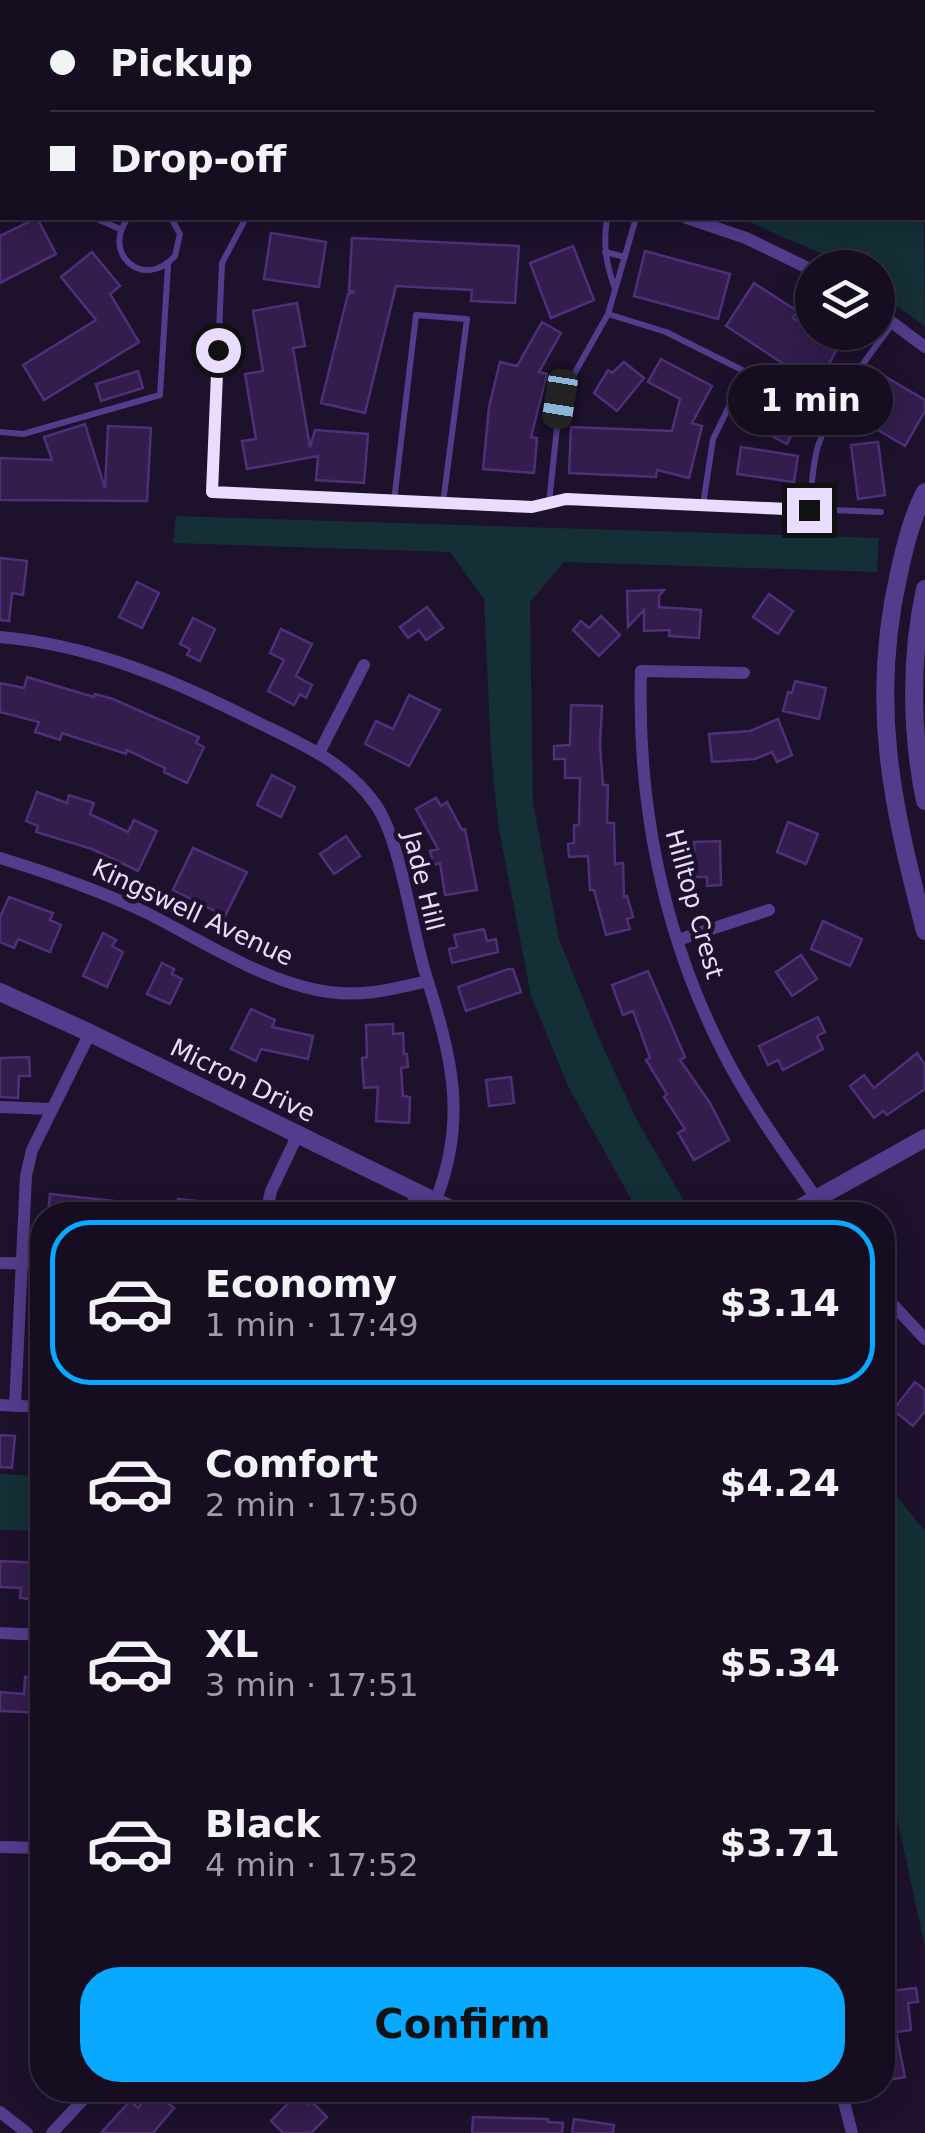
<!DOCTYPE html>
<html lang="en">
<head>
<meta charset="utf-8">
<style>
  :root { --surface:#160d21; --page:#1f162a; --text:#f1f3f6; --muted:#9e9ca5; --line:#352d3f; --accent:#08a9ff }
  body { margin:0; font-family:"DejaVu Sans",sans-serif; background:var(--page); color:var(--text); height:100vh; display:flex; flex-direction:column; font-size:38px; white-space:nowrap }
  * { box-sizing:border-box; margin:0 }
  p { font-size:32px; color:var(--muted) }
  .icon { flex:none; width:55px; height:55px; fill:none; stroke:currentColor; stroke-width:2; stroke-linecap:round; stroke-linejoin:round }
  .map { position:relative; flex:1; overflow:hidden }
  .drawer { position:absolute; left:30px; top:1202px; width:865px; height:900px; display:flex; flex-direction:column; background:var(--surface); border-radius:40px; box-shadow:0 5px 25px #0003,0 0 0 2px var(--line) }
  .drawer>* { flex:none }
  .top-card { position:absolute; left:0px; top:0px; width:925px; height:220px; box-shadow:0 5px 25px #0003,0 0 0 2px var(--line); display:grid; align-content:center; height:220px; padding:0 50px; background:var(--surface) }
  .fabs { position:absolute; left:795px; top:250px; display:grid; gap:20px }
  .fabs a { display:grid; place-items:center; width:100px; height:100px; border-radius:50%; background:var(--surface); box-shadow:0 5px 25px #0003,0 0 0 2px var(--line); font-size:50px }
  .end { position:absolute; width:45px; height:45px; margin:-22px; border:12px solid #e9dcff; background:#111; box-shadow:0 0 0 5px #111 }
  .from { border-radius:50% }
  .bubble { position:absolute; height:70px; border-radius:35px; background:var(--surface); box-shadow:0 5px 25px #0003,0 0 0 2px var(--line); font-size:32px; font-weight:700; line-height:70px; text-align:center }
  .car { position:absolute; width:30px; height:60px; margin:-30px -15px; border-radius:12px; box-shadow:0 0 8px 2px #0007; background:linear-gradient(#222 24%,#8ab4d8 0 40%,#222 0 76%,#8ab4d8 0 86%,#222 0) }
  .top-card b { display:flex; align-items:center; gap:35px; height:95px; font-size:38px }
  .top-card b+b { border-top:2px solid var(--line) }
  .top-card i { width:25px; height:25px; background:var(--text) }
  ul { padding:18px 0 0; list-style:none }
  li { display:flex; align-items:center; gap:30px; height:165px; margin:0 20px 15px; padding:0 30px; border:5px solid transparent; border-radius:40px }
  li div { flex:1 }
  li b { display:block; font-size:38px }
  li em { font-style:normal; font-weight:700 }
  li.on { border-color:var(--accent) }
  li>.icon { width:90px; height:90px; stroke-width:1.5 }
  .button { display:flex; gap:20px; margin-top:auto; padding:20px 50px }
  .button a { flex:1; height:115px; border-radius:40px; background:var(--accent); color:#111; font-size:40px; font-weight:700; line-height:115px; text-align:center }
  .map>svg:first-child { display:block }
</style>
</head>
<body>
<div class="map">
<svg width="925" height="2133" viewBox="0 0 925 2133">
  <rect width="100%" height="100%" fill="#1d112c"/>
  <!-- green -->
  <path fill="#142f36" d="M572,0H860L861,2H573Z
    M923,140L925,326L878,293V268L841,267L820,253L740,218H922Z
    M176,516L879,538L877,572L564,562L530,602L533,803L559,939L602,1045L637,1120L688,1208L640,1215L568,1086L531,996L498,824L491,753L484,599L450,552L173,543Z
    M0,1474L42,1476V1531L0,1530Z
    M883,1480L925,1531V1946L883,1755Z"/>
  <!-- building -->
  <path fill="#331d4d" stroke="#502f7a" stroke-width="2.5" d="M37,218L56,254L0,283V236Z
    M271,233L326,242L319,287L264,279Z
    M352,238L519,246L515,303L471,301L472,290L396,286L365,413L321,403L348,294L355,292L349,291Z
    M573,246L594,300L551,318L530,263Z
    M645,251L730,274L718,319L634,296Z
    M92,252L120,286L110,294L139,342L44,400L23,365L96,320L61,277Z
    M754,283L797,311L793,318L812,329V332H820L840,343L787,444L751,425L782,363L726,326Z
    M297,303L305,346L293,348L310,447L315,430L368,434L364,483L316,480L318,456L247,469L242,441L256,439L245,374L263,371L253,311Z
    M542,322L561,333L539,372L547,374L531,437L537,438L534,473L483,469L489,407L500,362L517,366Z
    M661,359L712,386L692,423L702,426L689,478L657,470L656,477L569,473L571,427L672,431L680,399L648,382Z
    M624,362L644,378L617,411L594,393L608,370L612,373Z
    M138,371L143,388L101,401L96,384Z
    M886,377L925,400V411L905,446L863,421Z
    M85,424L105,488L108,426L151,428L147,501L0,500V458L52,460L44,437Z
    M878,442L885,495L858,499L851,445Z
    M741,447L798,456L794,482L737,474Z
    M0,558L27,561L23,595L12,593L9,621L0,620Z
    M137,582L159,593L142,628L119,617Z
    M664,590L659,596V607L701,610L699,638L669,636L670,630L644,631V610L628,627L627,591Z
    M769,594L793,611L778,634L753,617Z
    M427,607L443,628L426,640L419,630L408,638L400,627Z
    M601,616L620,635L599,656L573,630L581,621L589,628Z
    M193,618L215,629L200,661L187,655L190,649L180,644Z
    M281,629L312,644L296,676L312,685L306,698L300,694L294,705L268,691L284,660L270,653Z
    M27,677L94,697L95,694L113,699L199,737L196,743L204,747L187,783L164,772L165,768L127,750L126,754L62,733L60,740L35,732L39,722L0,712V683L24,688Z
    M795,681L826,688L819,719L783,711L788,692L792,693Z
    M409,695L440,710L409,766L365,744L376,721L393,729Z
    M571,705L602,706L600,745L603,785H608L607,823H614L615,864L623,863L624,897L627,896L633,917L627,919L630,929L606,935L594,890H590L588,856L569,857L568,844L574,843V825H579L580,778H565V759H554V746L570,745Z
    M778,719L792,755L777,762L772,752L755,759L712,762L709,734L750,731Z
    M272,775L295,787L281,817L257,805Z
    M37,792L67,803L69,795L94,803L90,814L128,832L134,820L157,831L138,871L92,849L36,832L38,826L26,821Z
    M436,798L441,806L447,802L462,830L465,829L477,890L445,895L440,863L434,865L430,851L438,849L416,809Z
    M788,822L818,834L806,864L777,852Z
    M346,836L360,856L334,874L320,854Z
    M720,841L721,885L707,886V877H695L694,842Z
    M193,848L247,872L225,916L173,890Z
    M9,897L53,913L50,920L61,925L50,952L18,939L14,948L0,942V917Z
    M823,921L862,939L850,966L811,949Z
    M484,929L487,941L496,939L498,952L452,963L449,949L457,947L454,935Z
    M103,933L116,940L112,946L123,952L107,987L83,976Z
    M801,955L817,979L792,996L776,972Z
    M162,963L174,969L172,974L182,979L170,1004L147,994Z
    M508,969H513L521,992L466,1011L458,987Z
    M648,971L685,1057L680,1060L710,1103L729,1140L694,1160L678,1133L685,1129L664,1097L667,1094L646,1060L650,1058L633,1011L623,1015L612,985Z
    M251,1009L275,1020L272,1027L313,1036L308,1059L261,1049L256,1061L231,1049Z
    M818,1017L825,1032L817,1036L823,1049L783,1070L778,1060L768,1065L759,1046Z
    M393,1024V1034L403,1033L404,1054H407L408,1067L401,1068L403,1096L410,1097L409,1123L376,1121L378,1087L364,1088L362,1058L367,1057L366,1025Z
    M917,1053L925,1065V1089L887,1115L883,1111L874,1118L850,1086L864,1075L874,1088Z
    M29,1057L30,1076H19L18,1098L0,1097V1058Z
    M511,1077L514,1103L489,1106L486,1080Z
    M50,1194L161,1206L160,1215H48Z
    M178,1199L217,1203L216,1215H165L166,1202L177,1203Z
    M915,1382L925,1390V1411L913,1426L893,1410Z
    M0,1435L15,1436L12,1468L0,1467Z
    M0,1561L42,1563L39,1600L20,1598L21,1588L0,1587Z
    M25,1677L42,1678V1713L0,1711V1692L24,1694Z
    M916,1988L918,2002L908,2003L911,2030L896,2032L905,2077L882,2081V1992Z
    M152,2090L174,2108L153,2133H101L130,2101L138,2108Z
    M297,2094L307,2104L310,2100L327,2117L311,2133H283L271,2121Z
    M473,2117L548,2119V2122L563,2123L562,2133H472Z
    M574,2119L614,2125L613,2133H572Z"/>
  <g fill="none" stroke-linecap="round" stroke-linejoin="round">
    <!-- service -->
    <path stroke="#533c8c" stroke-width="6" d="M562,0L563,2
      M887,0L888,2
      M256,2L264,0
      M0,18L2,17
      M0,59H2
      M922,108L925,110
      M0,157L2,155
      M0,201L2,200
      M95,218L120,229
      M128,218C101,254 144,291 175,256L180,234L171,218
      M246,218L222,263L212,492L532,507L566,499L881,512
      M607,218C603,245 606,264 615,289
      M605,252L625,257
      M608,314L666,332L746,372L713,439L703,505
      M0,432L23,434L160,395L168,265
      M394,501L416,315L467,319L443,503
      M549,503L560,399L608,314L636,218
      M809,509C812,489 812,466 818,446C833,401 865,361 893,323"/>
    <!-- minor -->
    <path stroke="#533c8c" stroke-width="12" d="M87,0V2
      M687,218L746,238L812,270
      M878,312L925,347
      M0,637C93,645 176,681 259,723C302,744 347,763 376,805C401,842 411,926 425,972C451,1055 469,1118 435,1202
      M744,673L641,671C637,801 662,931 721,1048C750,1107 791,1161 828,1215
      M319,753L364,665
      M0,858C49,873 98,890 145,912C201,940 267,984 329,992C363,997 394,989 428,981
      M678,940L769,910
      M0,1107L52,1109
      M266,1215L271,1191L298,1134
      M413,1215L414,1192
      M0,1263L42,1264
      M882,1293L925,1339
      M0,1405L42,1407
      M15,1406L26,1176L32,1150L90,1033
      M0,1633L42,1635
      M0,1847L42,1848
      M802,2090L841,2092
      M841,2090L852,2133
      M0,2112L27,2133
      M52,2133L92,2090"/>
    <!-- tertiary -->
    <path stroke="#533c8c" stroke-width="18" d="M925,492C912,517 905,546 899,573C869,704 892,804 925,931
      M925,589C910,657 911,733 925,801
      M0,992L90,1033L463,1215
      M787,1215L925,1138"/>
  </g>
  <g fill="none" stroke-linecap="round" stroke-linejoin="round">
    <!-- route -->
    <path stroke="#e9dcff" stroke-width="12" d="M218,350L212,492L532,507L566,499L809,510"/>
  </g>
  <g text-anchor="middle" stroke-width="9" stroke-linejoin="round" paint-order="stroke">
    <!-- street labels -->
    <g font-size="25" fill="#e9dcff" stroke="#1d112c">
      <text transform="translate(424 881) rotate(76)" y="9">Jade Hill</text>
      <text transform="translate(695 904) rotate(74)" y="9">Hilltop Crest</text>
      <text transform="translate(193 912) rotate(25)" y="9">Kingswell Avenue</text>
      <text transform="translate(243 1080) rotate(26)" y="9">Micron Drive</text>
    </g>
  </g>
</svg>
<div class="fabs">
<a><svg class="icon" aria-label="layers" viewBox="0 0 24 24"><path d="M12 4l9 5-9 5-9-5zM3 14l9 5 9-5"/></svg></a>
</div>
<i class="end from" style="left:218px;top:350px"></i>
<i class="end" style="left:809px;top:510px"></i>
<div class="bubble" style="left:728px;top:365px;width:165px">1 min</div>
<i class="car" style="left:560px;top:399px;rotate:189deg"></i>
<div class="top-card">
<b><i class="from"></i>Pickup</b>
<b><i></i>Drop-off</b>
</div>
<section class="drawer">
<ul>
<li class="on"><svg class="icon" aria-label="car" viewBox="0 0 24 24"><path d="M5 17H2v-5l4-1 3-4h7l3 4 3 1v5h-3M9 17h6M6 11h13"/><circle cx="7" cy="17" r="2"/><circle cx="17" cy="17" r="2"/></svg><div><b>Economy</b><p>1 min · 17:49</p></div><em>$3.14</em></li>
<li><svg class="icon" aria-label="car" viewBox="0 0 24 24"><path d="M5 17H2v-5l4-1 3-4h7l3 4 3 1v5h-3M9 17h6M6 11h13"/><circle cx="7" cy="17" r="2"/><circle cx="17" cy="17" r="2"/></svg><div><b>Comfort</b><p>2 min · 17:50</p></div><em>$4.24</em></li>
<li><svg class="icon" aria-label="car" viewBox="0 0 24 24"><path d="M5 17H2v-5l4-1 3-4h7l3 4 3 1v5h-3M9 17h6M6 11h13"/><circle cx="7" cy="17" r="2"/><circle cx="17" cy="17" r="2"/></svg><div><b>XL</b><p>3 min · 17:51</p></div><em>$5.34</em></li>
<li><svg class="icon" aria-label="car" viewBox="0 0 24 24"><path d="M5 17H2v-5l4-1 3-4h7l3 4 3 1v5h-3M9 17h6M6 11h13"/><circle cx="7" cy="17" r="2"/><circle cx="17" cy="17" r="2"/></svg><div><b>Black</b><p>4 min · 17:52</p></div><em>$3.71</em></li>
</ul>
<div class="button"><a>Confirm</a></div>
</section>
</div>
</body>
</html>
